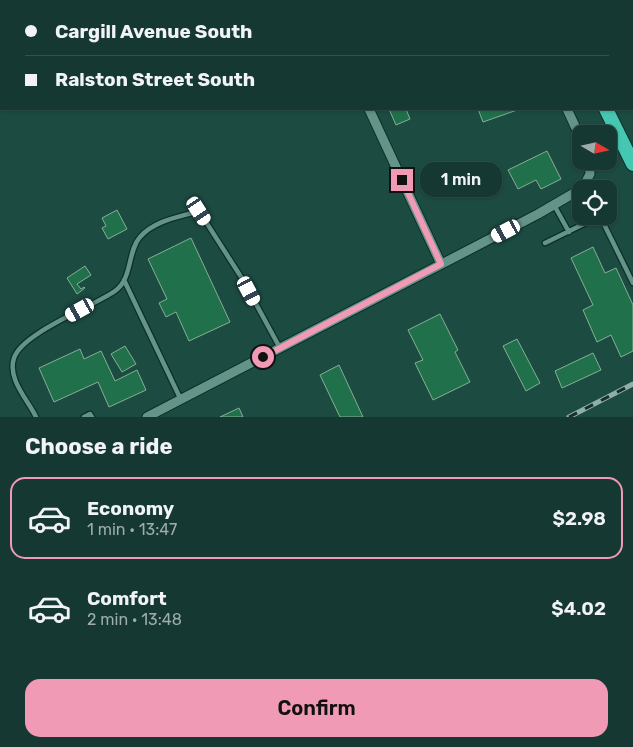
<!DOCTYPE html>
<html lang="en">
<head>
<meta charset="utf-8">
<style>
  :root { --surface:#153832; --page:#1e3f3a; --text:#f1f3f6; --muted:#9dacac; --line:#34524d; --accent:#f09ab6 }
  body { margin:0; font-family:Rubik,sans-serif; background:var(--page); color:var(--text); height:100vh; display:flex; flex-direction:column; font-size:19px; white-space:nowrap }
  * { box-sizing:border-box; margin:0 }
  p { font-size:16px; color:var(--muted) }
  .icon { flex:none; width:28px; height:28px; fill:none; stroke:currentColor; stroke-width:2; stroke-linecap:round; stroke-linejoin:round }
  .map { position:relative; height:417px; overflow:hidden }
  .side { display:flex; flex-direction:column; background:var(--surface); flex:1 }
  .side>* { flex:none }
  .banner { position:absolute; left:0px; top:0px; width:634px; height:110px; box-shadow:0 1px 4px #0004,0 0 0 1px var(--line); display:grid; align-content:center; height:110px; padding:0 25px; background:var(--surface) }
  .needle { width:32px; rotate:99deg }
  .tools { position:absolute; left:572px; top:125px; display:grid; gap:10px }
  .tools a { display:grid; place-items:center; width:45px; height:45px; border-radius:10px; background:var(--surface); box-shadow:0 1px 4px #0004,0 0 0 1px var(--line); font-size:25px }
  .end { position:absolute; width:22px; height:22px; margin:-11px; border:6px solid #f09ab6; background:#111; box-shadow:0 0 0 2px #111 }
  .from { border-radius:50% }
  .bubble { position:absolute; height:35px; border-radius:15px; background:var(--surface); box-shadow:0 1px 4px #0004,0 0 0 1px var(--line); font-size:16px; font-weight:600; line-height:35px; text-align:center }
  .car { position:absolute; width:15px; height:30px; margin:-15px -8px; border-radius:6px; box-shadow:0 0 4px 1px #0007; background:linear-gradient(#fff 24%,#345 0 40%,#fff 0 76%,#345 0 86%,#fff 0) }
  .banner b { display:flex; align-items:center; gap:18px; height:48px; font-size:19px }
  .banner b+b { border-top:1px solid var(--line) }
  .banner i { width:12px; height:12px; background:var(--text) }
  ul { padding:0; list-style:none }
  li { display:flex; align-items:center; gap:15px; height:82px; margin:0 10px 8px; padding:0 15px; border:2px solid transparent; border-radius:15px }
  li div { flex:1 }
  li b { display:block; font-size:19px }
  li em { font-style:normal; font-weight:600 }
  li.current { border-color:var(--accent) }
  li>.icon { width:45px; height:45px; stroke-width:1.5 }
  h2 { padding:0 25px; font-size:22px; line-height:60px }
  .action { display:flex; gap:10px; margin-top:auto; padding:10px 25px }
  .action a { flex:1; height:58px; border-radius:15px; background:var(--accent); color:#111; font-size:20px; font-weight:600; line-height:58px; text-align:center }
  .map>svg:first-child { display:block }
</style>
</head>
<body>
<div class="map">
<svg width="633" height="417" viewBox="0 0 633 417">
  <rect width="100%" height="100%" fill="#1c4b42"/>
  <!-- building -->
  <path fill="#20714b" stroke="#88ae97" d="M389,109H406L410,119L396,125Z
    M478,109H520L483,122Z
    M547,151L561,179L541,189L536,180L518,189L508,170Z
    M117,210L127,229L108,239L102,228L106,226L102,218Z
    M191,238L230,322L189,341L176,312L166,317L159,303L167,299L148,259Z
    M593,247L605,273L616,268L633,305V351L621,357L611,335L597,342L583,310L593,305L571,258Z
    M85,266L91,275L77,284L81,289L84,287L85,288L77,294L67,278Z
    M440,314L458,350L455,352L470,382L433,400L415,363L423,360L408,330Z
    M517,339L540,383L526,391L503,346Z
    M125,346L136,364L122,372L111,354Z
    M80,349L84,359L101,351L115,381L137,370L146,390L109,407L98,382L54,402L39,368Z
    M593,353L601,370L562,388L555,371Z
    M339,365L363,417H340L320,375Z
    M239,408L243,417H220Z"/>
  <g fill="none" stroke-linecap="round" stroke-linejoin="round">
    <defs>
      <path id="service" d="M554,205L569,232
        M545,243L600,216L633,283
        M124,280L181,400
        M36,417C28,400 7,379 14,358C22,333 92,307 115,291C133,278 127,252 140,237C155,220 180,217 199,211L243,280L280,348
        M84,417L90,414L92,417"/>
      <path id="minor" d="M325,0V1
        M520,0L521,1
        M369,109L441,264
        M567,109L581,139
        M582,189L590,174L589,161
        M147,417L538,214L581,189"/>
      <path id="trunk" d="M557,0L558,1
        M606,109L633,164"/>
    </defs>
    <!-- service casing -->
    <use href="#service" stroke="#0b2f29" stroke-width="7"/>
    <!-- minor casing -->
    <use href="#minor" stroke="#0b2f29" stroke-width="11"/>
    <!-- trunk casing -->
    <use href="#trunk" stroke="#0b2f29" stroke-width="16"/>
    <!-- service -->
    <use href="#service" stroke="#649388" stroke-width="4.5"/>
    <!-- minor -->
    <use href="#minor" stroke="#649388" stroke-width="9"/>
    <!-- trunk -->
    <use href="#trunk" stroke="#46c7b1" stroke-width="14"/>
    <defs>
      <path id="rail" d="M569,417L633,384"/>
    </defs>
    <!-- rail casing -->
    <use href="#rail" stroke="#8fafa8" stroke-width="5"/>
    <!-- rail -->
    <use href="#rail" stroke="#192d29" stroke-width="3" stroke-dasharray="9" stroke-linecap="butt"/>
  </g>
  <g fill="none" stroke-linecap="round" stroke-linejoin="round">
    <!-- route -->
    <path stroke="#f09ab6" stroke-width="6" d="M263,357L441,264L402,180"/>
  </g>
</svg>
<div class="tools">
<a><svg class="needle" viewBox="-14 -14 28 28"><path d="M0-13l5 13h-10z" fill="#e53935"/><path d="M0 13l5-13h-10z" fill="#9dacac"/></svg></a>
<a><svg class="icon" aria-label="locate" viewBox="0 0 24 24"><circle cx="12" cy="12" r="6"/><path d="M12 2v4M12 18v4M2 12h4M18 12h4"/></svg></a>
</div>
<i class="end from" style="left:263px;top:357px"></i>
<i class="end" style="left:402px;top:180px"></i>
<div class="bubble" style="left:420px;top:162px;width:82px">1 min</div>
<i class="car" style="left:199px;top:211px;rotate:147deg"></i>
<i class="car" style="left:506px;top:231px;rotate:242deg"></i>
<i class="car" style="left:249px;top:291px;rotate:152deg"></i>
<i class="car" style="left:80px;top:310px;rotate:241deg"></i>
<div class="banner">
<b><i class="from"></i>Cargill Avenue South</b>
<b><i></i>Ralston Street South</b>
</div>
</div>
<section class="side">
<h2>Choose a ride</h2>
<ul>
<li class="current"><svg class="icon" aria-label="car" viewBox="0 0 24 24"><path d="M5 17H2v-5l4-1 3-4h7l3 4 3 1v5h-3M9 17h6M6 11h13"/><circle cx="7" cy="17" r="2"/><circle cx="17" cy="17" r="2"/></svg><div><b>Economy</b><p>1 min · 13:47</p></div><em>$2.98</em></li>
<li><svg class="icon" aria-label="car" viewBox="0 0 24 24"><path d="M5 17H2v-5l4-1 3-4h7l3 4 3 1v5h-3M9 17h6M6 11h13"/><circle cx="7" cy="17" r="2"/><circle cx="17" cy="17" r="2"/></svg><div><b>Comfort</b><p>2 min · 13:48</p></div><em>$4.02</em></li>
</ul>
<div class="action"><a>Confirm</a></div>
</section>
</body>
</html>
